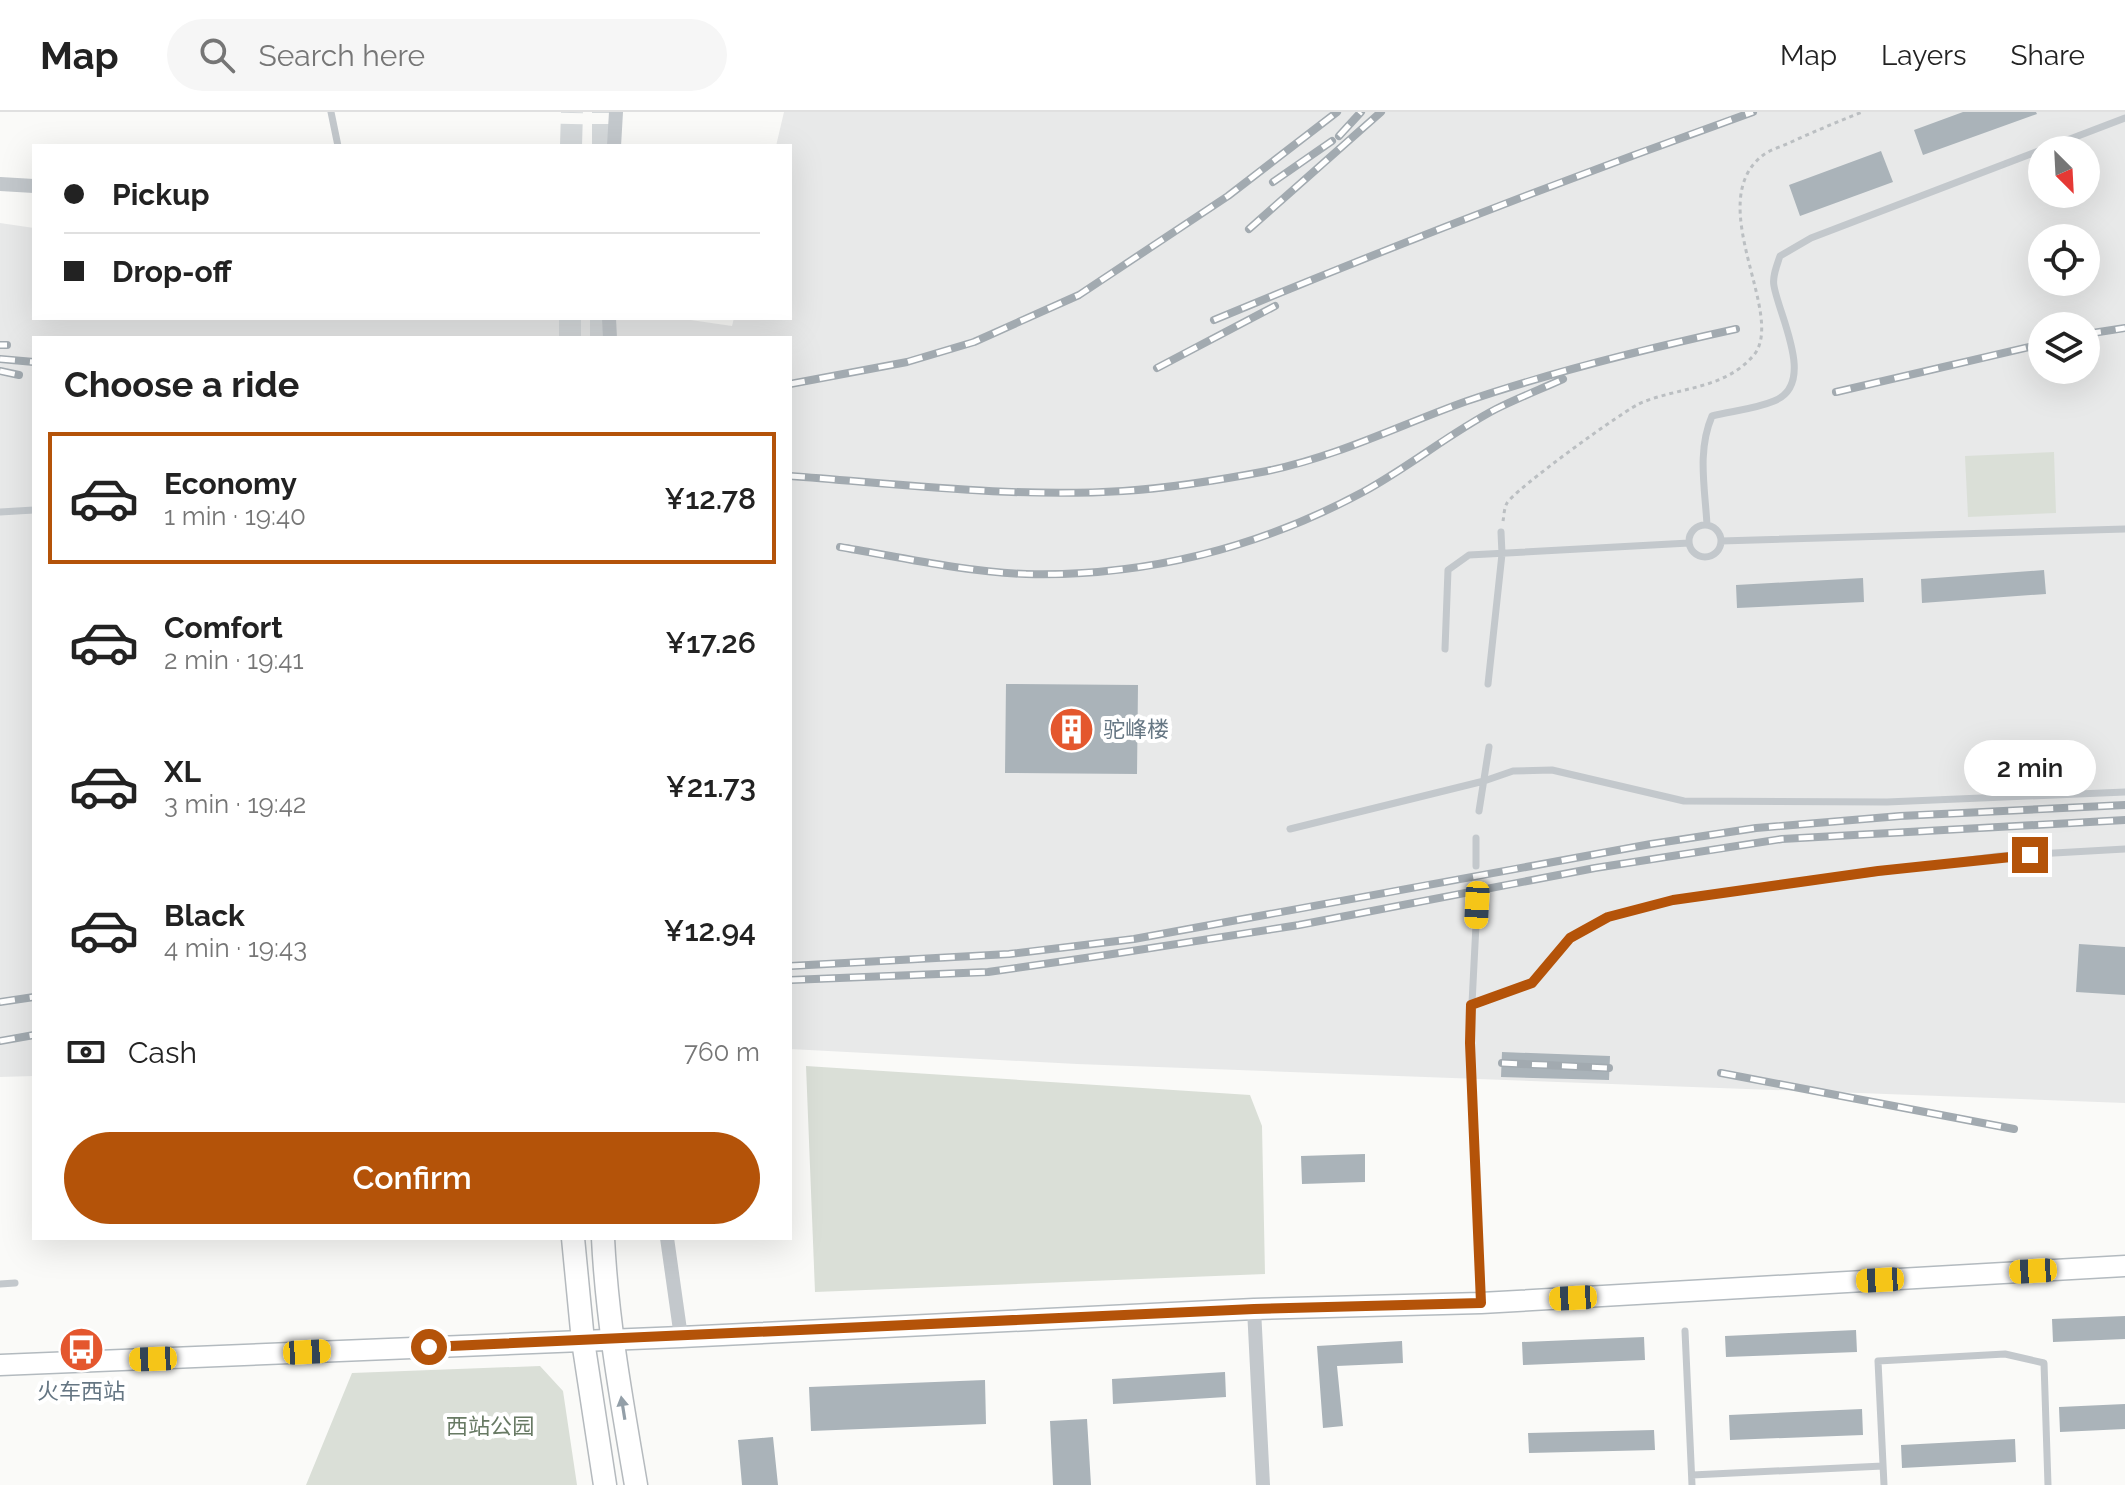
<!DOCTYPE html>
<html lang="en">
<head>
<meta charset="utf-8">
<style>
  :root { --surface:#fff; --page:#f6f6f6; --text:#222; --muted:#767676; --line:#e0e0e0; --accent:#b45309 }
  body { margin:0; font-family:Raleway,"Noto Sans SC",sans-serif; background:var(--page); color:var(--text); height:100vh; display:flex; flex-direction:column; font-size:30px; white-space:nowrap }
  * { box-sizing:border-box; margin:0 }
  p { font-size:26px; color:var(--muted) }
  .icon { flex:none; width:44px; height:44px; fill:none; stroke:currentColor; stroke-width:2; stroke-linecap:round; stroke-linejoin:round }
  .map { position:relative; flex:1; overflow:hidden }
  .drawer { position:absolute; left:32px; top:224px; width:760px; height:904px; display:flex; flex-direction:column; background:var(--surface); border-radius:0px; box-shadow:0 8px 32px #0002 }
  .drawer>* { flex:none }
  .guide { position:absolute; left:32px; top:32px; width:760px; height:176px; border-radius:0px; box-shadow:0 8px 32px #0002; display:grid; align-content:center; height:176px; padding:0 32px; background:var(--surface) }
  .needle { width:52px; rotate:156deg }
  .buttons { position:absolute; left:2028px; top:24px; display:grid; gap:16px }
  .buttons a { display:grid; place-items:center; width:72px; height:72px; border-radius:50%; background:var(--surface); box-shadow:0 8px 32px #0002; font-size:40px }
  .end { position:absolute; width:36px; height:36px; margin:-18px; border:10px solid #b45309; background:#fff; box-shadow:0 0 0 4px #fff }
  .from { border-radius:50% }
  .bubble { position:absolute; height:56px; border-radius:28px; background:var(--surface); box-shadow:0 8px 32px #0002; font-size:26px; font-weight:600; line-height:56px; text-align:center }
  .car { position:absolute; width:24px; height:48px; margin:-24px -12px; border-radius:10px; box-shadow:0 0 6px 2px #0007; background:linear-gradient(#f5c518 24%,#345 0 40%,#f5c518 0 76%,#345 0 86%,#f5c518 0) }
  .guide b { display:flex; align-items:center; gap:28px; height:76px; font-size:30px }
  .guide b+b { border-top:2px solid var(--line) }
  .guide i { width:20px; height:20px; background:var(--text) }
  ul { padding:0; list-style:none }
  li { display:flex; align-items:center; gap:24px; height:132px; margin:0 16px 12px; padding:0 16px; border:4px solid transparent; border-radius:0px }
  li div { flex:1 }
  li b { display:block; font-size:30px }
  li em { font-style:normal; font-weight:600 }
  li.on { border-color:var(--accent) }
  li>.icon { width:72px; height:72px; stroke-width:1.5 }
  h2 { padding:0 32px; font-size:36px; line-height:96px }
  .pay { display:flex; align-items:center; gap:20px; height:88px; padding:0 32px; font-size:30px }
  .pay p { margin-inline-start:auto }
  .action { display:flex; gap:16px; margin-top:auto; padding:16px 32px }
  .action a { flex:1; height:92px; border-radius:48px; background:var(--accent); color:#fff; font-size:32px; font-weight:600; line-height:92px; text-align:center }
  header { display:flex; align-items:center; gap:48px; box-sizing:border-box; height:112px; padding:0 40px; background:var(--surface); border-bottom:2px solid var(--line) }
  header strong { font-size:38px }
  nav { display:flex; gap:44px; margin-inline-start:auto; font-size:28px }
  .search { width:560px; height:72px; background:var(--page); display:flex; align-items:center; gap:20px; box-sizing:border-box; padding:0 28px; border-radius:44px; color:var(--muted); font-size:30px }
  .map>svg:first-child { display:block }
</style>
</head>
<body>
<header>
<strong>Map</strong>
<div class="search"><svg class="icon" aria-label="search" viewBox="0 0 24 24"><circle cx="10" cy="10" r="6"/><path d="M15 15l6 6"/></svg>Search here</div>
<nav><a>Map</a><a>Layers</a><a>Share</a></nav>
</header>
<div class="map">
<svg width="2125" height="1373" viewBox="0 0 2125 1373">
  <rect width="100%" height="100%" fill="#fafaf8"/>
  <!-- built -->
  <path fill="#e8e9e9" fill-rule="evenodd" d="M784,0H2125V991L1077,952L790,937V226H34V964L0,965V111L34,116V206H677L732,214L734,206H790V34H776ZM2042,38H2086V82H2042ZM2042,126H2086V170H2042ZM2042,214H2086V258H2042Z"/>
  <!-- green -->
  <path fill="#dadfd7" d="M2054,340L2056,401L1968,405L1965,344Z
    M806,954L1250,983L1262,1014L1265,1162L815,1180Z
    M540,1254L563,1279L577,1373H306L352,1261Z"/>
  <!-- building -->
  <path fill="#aab3b9" d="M1963,0H2036L2037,2L1923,43L1914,18Z
    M1881,39L1893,70L1800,104L1789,73Z
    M2044,458L2046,482L1922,491L1921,467Z
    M1863,466L1864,490L1737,496L1736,473Z
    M1006,572L1138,573L1137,662L1005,661Z
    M2079,832L2125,835V883L2076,880Z
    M1502,940L1610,944L1609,968L1501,965Z
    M1365,1042V1070L1302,1072L1301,1044Z
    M2125,1204V1227L2053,1230L2052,1207Z
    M1856,1218L1857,1240L1726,1245L1725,1224Z
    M1644,1225L1645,1248L1523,1253L1522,1230Z
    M1402,1229L1403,1251L1337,1254L1343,1314L1323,1316L1317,1234Z
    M1225,1260L1226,1285L1113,1292L1112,1267Z
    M985,1268L986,1312L811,1319L809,1275Z
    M2125,1292V1317L2060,1320L2059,1295Z
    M1862,1297L1863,1323L1730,1328L1729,1303Z
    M1087,1307L1091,1373H1053L1050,1309Z
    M1654,1318L1655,1338L1529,1341L1528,1321Z
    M773,1325L778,1373H742L738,1328Z
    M2015,1327L2016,1350L1902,1356L1901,1333Z"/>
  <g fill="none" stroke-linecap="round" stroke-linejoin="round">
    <!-- primary-tunnel -->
    <path stroke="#d5d9db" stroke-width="22" stroke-dasharray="22 11" stroke-linecap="butt" d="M571,34L572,0
      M603,34V0
      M570,226V206
      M601,226V206"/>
    <defs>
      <path id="secondary" d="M0,1253L681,1225L1254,1197L1481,1191L2125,1154"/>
      <path id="primary" d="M573,1126L583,1229L605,1373
        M603,1126C607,1209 622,1291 636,1373"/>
    </defs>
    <!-- secondary casing -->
    <use href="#secondary" stroke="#b3babf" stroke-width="23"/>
    <!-- primary casing -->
    <use href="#primary" stroke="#b5babe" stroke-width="25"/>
    <!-- path -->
    <path stroke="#bbbfc2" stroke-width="3" stroke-dasharray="4 4" stroke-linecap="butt" d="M1503,409C1504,404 1504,396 1507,391C1513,379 1626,296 1643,290C1681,275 1724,277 1753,244C1788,205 1702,92 1762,44C1769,38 1780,35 1789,31C1813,20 1837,10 1862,0"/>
    <!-- lane -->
    <path stroke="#c3c8cc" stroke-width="7" d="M331,0L338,34
      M0,400L34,398
      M1707,413C1705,376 1697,339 1712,304C1732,299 1755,297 1774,289C1817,272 1779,204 1774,174C1772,165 1777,153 1780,144L1811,126L2125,6
      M1689 429a16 16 0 1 1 32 0a16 16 0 1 1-32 0Z
      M1721,429L2125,417
      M1445,537L1448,458L1469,443L1689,431
      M1488,572L1502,442L1501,420
      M1479,699L1489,635
      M1290,717L1484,669L1513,659L1552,658L1684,689L1887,690L2125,680
      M1476,726V754
      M1477,793L1470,931L1481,1189
      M1471,893L1532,871L1570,826L1608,805L1673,788L1999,744L2125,737
      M0,1172L15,1171
      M1685,1219L1692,1373
      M1692,1363L1883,1354
      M1884,1373L1878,1249L2005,1242L2044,1251L2048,1373"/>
    <!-- street -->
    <path stroke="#c3c8cc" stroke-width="14" d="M614,34L616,0
      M0,72L34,74
      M609,206L610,226
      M667,1126L681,1225
      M1254,1197L1263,1373"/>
    <!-- secondary -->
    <use href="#secondary" stroke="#fff" stroke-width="20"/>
    <!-- primary -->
    <use href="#primary" stroke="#fff" stroke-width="22"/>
    <defs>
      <path id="rail" d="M1339,24L1361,0
        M1273,70L1332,29
        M1249,117L1381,0
        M1214,208C1392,134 1571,65 1753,0
        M2086,222L2125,216
        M0,233H7
        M0,247L34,250
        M1157,256L1275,194
        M0,259L19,263
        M790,272L907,250L974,230L1079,183L1228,84L1337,0
        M1836,280L2042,232
        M790,364C900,372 1013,386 1123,379C1171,376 1220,368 1267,359C1336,345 1400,313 1467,289C1555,259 1645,237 1736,217
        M840,435C899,445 966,460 1026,462C1144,465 1259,436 1363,380C1409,355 1450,321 1496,297C1518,286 1541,277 1563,267
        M790,854L1009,842L1134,827L1651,732L1756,716L1900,704L2125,693
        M790,868L988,860L1106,843L1299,813L1595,756L1782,727L2125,708
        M0,890L34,885
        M0,929L34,923
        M1502,951L1609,956
        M1721,961L2014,1017"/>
    </defs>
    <!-- rail casing -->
    <use href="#rail" stroke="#a2aab0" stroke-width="8"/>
    <!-- rail -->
    <use href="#rail" stroke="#fff" stroke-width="5" stroke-dasharray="15" stroke-linecap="butt"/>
  </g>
  <!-- one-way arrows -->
  <defs><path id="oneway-solid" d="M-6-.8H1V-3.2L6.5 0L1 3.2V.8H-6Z" transform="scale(2)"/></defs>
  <use fill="#939fa8" href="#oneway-solid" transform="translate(623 1296) rotate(-99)"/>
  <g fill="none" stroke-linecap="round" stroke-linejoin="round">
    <!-- route -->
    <path stroke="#b45309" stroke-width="10" d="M429,1235L1254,1197L1481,1191L1470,931L1471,893L1532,871L1570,826L1608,805L1673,788L1878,759L2030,743"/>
  </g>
  <!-- icons -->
  <defs>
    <symbol id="building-disc" viewBox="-11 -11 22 22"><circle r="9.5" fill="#e4572e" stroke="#fff"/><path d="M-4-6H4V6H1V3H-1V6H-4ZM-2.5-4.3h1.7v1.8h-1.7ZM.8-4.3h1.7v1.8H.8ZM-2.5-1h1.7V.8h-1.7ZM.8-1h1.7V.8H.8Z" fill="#fff"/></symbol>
    <symbol id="bus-disc" viewBox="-11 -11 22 22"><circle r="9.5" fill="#e4572e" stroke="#fff"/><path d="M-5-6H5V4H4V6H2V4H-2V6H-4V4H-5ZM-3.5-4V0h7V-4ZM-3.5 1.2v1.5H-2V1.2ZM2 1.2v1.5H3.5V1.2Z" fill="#fff"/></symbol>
  </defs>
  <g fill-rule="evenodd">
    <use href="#building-disc" x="1046" y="592" width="51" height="51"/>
    <use href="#bus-disc" x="56" y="1212" width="51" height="51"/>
  </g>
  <g text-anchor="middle" stroke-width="8" stroke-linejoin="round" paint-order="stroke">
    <!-- poi labels -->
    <g font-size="22" fill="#657683" stroke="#fff" text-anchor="start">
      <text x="1103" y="625">驼峰楼</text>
      <text x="81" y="1287" text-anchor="middle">火车西站</text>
    </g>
    <!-- park labels -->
    <g font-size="22" fill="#687a64" stroke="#fff">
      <text x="490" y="1322">西站公园</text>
    </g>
  </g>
</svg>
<div class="buttons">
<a><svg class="needle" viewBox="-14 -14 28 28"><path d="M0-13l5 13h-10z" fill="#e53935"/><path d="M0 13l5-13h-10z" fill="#767676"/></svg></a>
<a><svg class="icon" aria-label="locate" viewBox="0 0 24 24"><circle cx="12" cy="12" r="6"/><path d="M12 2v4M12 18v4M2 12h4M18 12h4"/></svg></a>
<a><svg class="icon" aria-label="layers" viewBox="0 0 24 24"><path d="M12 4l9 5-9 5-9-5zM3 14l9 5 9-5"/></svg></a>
</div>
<i class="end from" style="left:429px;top:1235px"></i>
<i class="end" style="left:2030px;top:743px"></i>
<div class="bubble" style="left:1964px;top:628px;width:132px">2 min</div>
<i class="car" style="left:1477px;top:793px;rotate:183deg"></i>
<i class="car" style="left:2033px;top:1159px;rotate:267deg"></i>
<i class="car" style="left:1880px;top:1168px;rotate:267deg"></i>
<i class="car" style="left:1573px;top:1186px;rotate:267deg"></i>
<i class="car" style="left:307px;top:1240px;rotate:87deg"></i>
<i class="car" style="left:153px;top:1247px;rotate:268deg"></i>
<div class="guide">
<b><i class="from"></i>Pickup</b>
<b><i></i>Drop-off</b>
</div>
<section class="drawer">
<h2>Choose a ride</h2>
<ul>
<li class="on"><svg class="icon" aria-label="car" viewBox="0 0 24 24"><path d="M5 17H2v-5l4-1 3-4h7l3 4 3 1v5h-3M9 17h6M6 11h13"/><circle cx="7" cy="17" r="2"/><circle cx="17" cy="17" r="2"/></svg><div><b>Economy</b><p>1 min · 19:40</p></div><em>¥12.78</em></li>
<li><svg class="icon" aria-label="car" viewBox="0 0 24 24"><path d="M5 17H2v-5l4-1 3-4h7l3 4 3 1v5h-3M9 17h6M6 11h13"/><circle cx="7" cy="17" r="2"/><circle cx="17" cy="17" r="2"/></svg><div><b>Comfort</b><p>2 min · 19:41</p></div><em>¥17.26</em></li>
<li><svg class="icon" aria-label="car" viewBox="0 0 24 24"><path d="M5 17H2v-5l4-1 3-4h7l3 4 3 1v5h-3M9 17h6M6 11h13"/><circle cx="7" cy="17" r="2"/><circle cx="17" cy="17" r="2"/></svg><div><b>XL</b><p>3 min · 19:42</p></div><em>¥21.73</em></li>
<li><svg class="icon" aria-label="car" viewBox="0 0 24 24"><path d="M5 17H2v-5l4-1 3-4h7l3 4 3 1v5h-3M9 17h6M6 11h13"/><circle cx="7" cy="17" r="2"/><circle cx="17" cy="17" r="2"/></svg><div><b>Black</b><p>4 min · 19:43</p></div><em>¥12.94</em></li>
</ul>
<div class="pay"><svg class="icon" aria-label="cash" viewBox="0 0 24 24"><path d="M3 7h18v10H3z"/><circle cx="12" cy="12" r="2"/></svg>Cash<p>760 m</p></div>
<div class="action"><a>Confirm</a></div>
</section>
</div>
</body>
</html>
